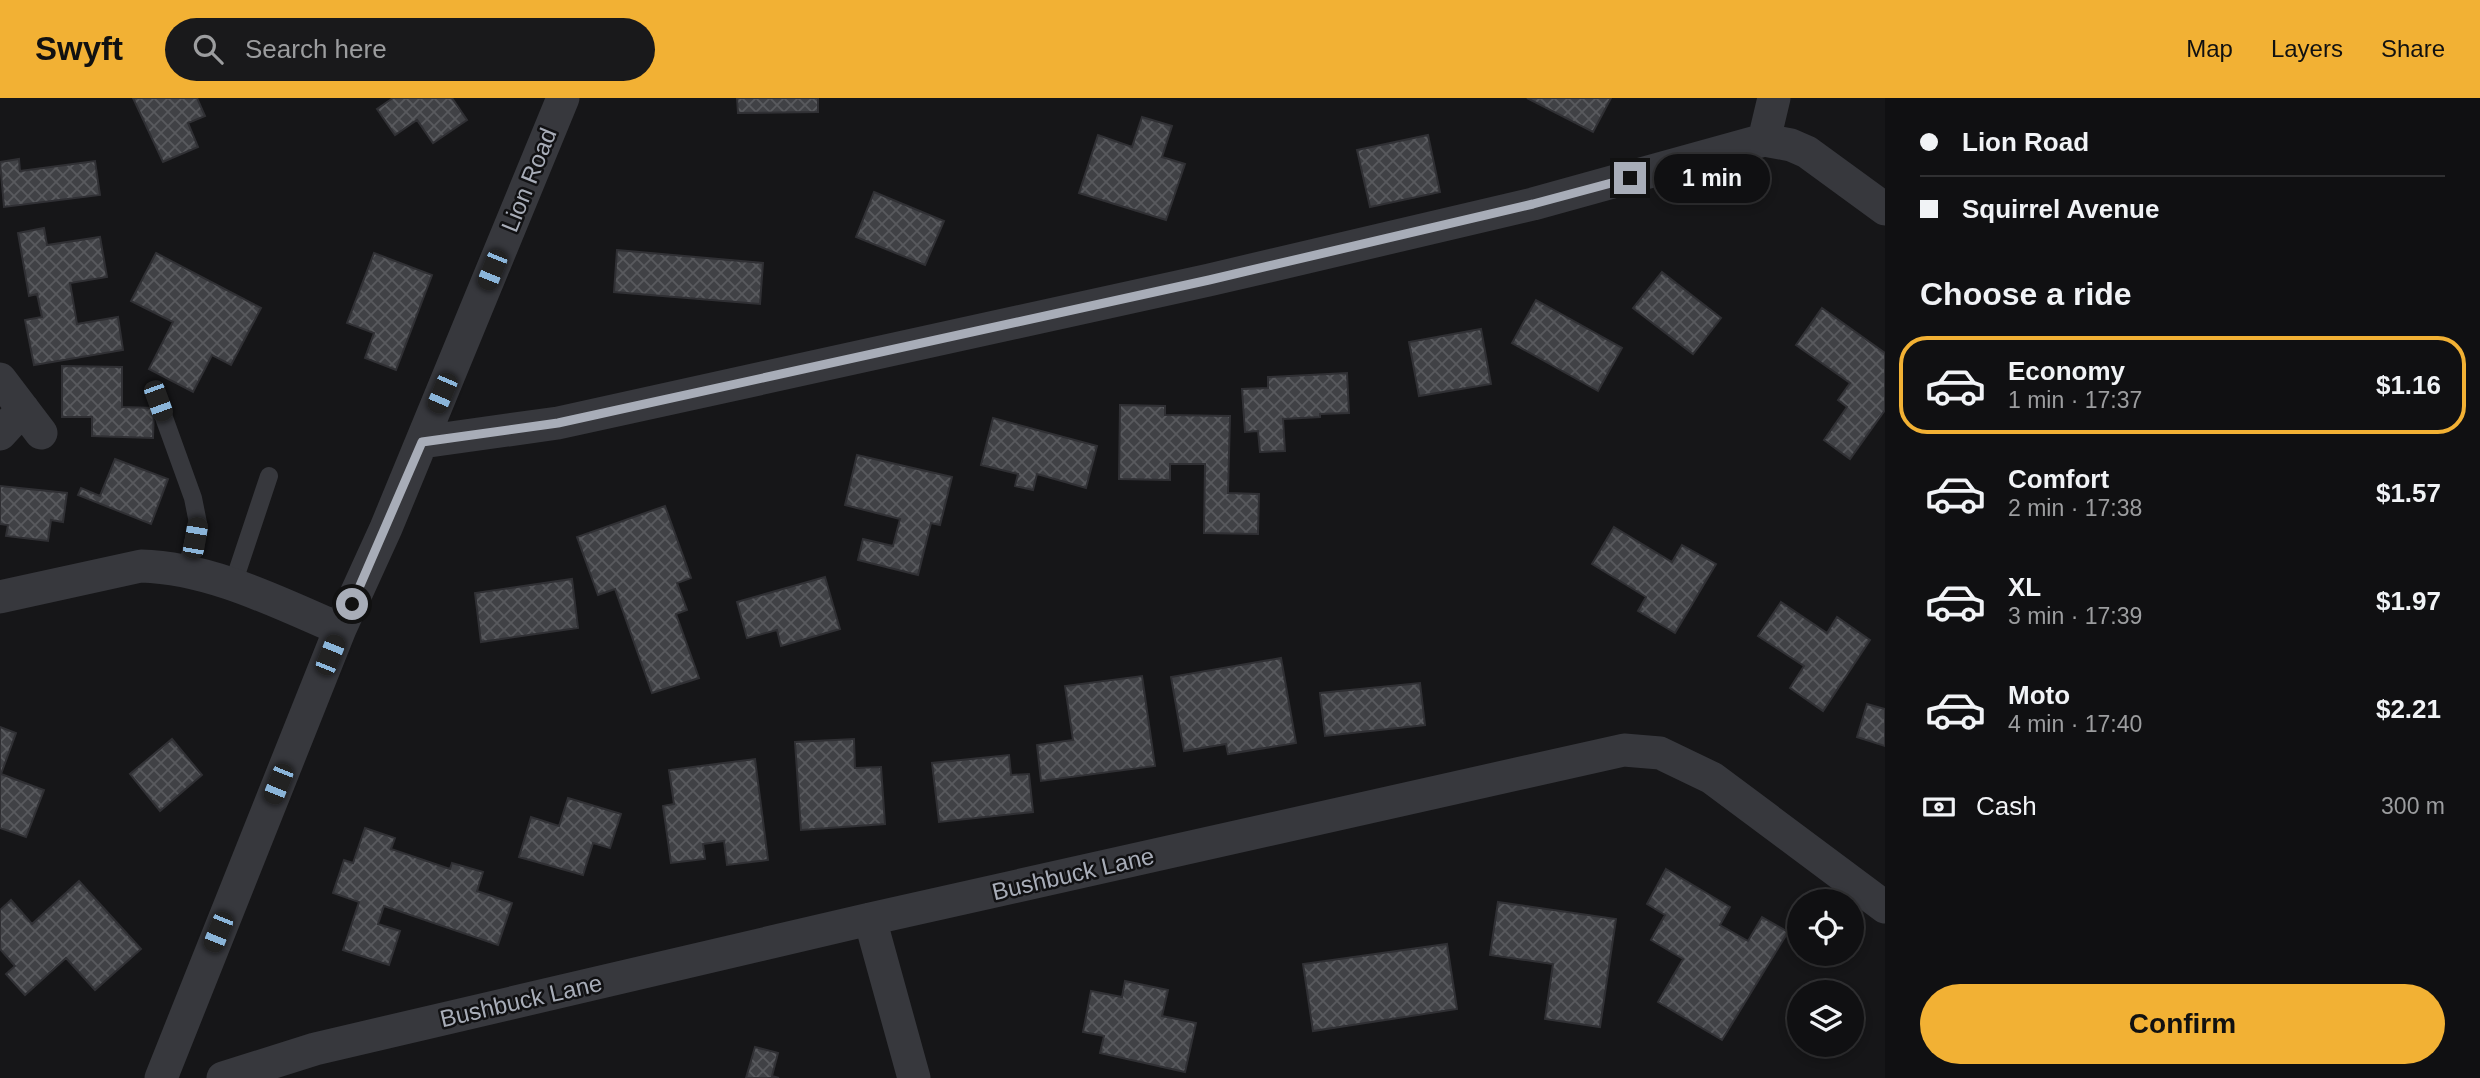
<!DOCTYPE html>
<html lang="en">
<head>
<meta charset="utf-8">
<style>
  :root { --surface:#101012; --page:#19191b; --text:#f1f3f6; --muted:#9c9d9f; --line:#303032; --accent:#f2b134 }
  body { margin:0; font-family:Helvetica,sans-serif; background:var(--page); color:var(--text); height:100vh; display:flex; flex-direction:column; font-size:26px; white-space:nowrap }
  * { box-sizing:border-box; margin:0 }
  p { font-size:23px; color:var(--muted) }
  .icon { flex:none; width:38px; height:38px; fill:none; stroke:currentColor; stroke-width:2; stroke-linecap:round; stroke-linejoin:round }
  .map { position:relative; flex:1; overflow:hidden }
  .sheet { display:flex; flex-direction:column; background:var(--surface); width:595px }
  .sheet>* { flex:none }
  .banner { display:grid; align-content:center; height:154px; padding:0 35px; background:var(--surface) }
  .buttons { position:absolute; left:1787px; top:791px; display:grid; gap:14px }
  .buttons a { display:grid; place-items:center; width:77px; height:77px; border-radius:50%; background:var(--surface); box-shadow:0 4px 10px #0003,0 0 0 2px var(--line); font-size:35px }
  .end { position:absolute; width:32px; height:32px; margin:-16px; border:9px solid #a8adb8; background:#111; box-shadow:0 0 0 4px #111 }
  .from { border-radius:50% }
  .bubble { position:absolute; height:49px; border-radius:24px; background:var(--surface); box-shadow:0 4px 10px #0003,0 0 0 2px var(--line); font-size:23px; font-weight:700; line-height:49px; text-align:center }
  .car { position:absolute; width:21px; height:42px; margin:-21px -10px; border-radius:9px; box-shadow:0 0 5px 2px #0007; background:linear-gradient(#222 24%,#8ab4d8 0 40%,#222 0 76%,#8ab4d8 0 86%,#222 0) }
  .banner b { display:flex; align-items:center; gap:24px; height:66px; font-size:26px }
  .banner b+b { border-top:2px solid var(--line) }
  .banner i { width:18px; height:18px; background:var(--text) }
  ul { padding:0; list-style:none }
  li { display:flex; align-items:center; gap:21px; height:98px; margin:0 14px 10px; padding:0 21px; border:4px solid transparent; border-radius:28px }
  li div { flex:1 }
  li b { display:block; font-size:26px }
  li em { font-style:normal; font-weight:700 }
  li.active { border-color:var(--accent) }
  li>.icon { width:63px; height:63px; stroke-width:1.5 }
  h2 { padding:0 35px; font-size:32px; line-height:84px }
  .pay { display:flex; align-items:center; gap:18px; height:77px; padding:0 35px; font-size:26px }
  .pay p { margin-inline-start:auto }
  .primary-button { display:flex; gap:14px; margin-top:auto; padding:14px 35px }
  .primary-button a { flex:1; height:80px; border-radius:42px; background:var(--accent); color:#111; font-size:28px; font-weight:700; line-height:80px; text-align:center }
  header { display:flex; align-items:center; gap:42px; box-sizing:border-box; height:98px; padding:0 35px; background:var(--accent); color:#111 }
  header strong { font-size:33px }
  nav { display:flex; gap:38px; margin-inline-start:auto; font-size:24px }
  .search { width:490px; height:63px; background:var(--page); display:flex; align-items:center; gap:18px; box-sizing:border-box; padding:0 24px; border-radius:38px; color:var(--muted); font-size:26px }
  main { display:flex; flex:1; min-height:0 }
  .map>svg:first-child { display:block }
</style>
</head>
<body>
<header>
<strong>Swyft</strong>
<div class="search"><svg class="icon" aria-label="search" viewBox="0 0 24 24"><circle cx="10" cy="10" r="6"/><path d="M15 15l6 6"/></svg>Search here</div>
<nav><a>Map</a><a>Layers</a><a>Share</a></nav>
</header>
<main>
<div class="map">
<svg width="1885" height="980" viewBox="0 0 1885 980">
  <defs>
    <pattern id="building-cross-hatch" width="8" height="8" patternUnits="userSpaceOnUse" patternTransform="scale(1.75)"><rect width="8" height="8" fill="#404145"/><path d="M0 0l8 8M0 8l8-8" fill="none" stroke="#595a5e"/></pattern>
  </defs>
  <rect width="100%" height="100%" fill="#161618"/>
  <!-- building -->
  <path fill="url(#building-cross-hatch)" stroke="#303034" stroke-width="2" d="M133,0H197L205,18L188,25L198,49L163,64Z
    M393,0H452L467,22L433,45L417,22L395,37L377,11Z
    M737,0H818V14L738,15Z
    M1527,0H1611L1593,34Z
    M1142,19L1172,28L1162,59L1185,66L1166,122L1079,95L1098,37L1132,49Z
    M1428,37L1440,94L1370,109L1357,52Z
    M19,61L20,73L95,63L100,97L4,109L0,64Z
    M874,94L944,123L925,167L856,139Z
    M44,130L47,147L100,139L107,179L70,185L77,226L118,219L123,252L34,267L25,222L42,219L37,196L29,198L18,135Z
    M617,152L763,165L760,206L614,194Z
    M156,155L261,210L231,267L212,257L193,294L149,271L173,224L131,203Z
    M374,155L432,177L396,272L365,260L374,235L347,225Z
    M1662,174L1721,220L1693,256L1633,210Z
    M1536,202L1622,250L1598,293L1512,245Z
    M1822,210L1885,255V312L1850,361L1824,342L1847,309L1838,302L1850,285L1796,247Z
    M1481,231L1491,286L1419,298L1409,244Z
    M62,268L122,269V309L154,310L153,340L92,338V319H62Z
    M1347,275L1349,315L1320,316V319L1283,321L1285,353L1260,354L1258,333L1245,334L1242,291L1268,290V279Z
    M1120,307L1165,308V317L1230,318L1228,395L1259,396L1258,436L1204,435L1205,366H1170V382L1119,381Z
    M993,320L1097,348L1086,390L1037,376L1033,392L1015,388L1018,376L981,367Z
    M857,357L952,379L940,427L931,425L918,477L858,462L863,441L893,448L900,421L845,407Z
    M115,361L168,381L151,426L78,397L81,390L100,398Z
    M0,388L67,395L63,424L51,422L48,443L6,438L8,427L0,426Z
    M665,408L691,480L677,485L687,512L676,516L699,580L652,595L615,491L598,497L577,439Z
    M1614,429L1672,464L1682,447L1716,466L1675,535L1638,513L1646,499L1592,466Z
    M825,479L840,531L781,548L777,532L747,540L737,504Z
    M572,481L578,530L481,544L475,495Z
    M1781,504L1827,535L1837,519L1870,542L1823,613L1790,590L1804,568L1758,538Z
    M1281,560L1296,645L1228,656L1226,646L1184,653L1171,579Z
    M1142,578L1155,668L1041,683L1037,647L1073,642L1065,588Z
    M1420,585L1425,627L1325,638L1320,595Z
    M1867,606L1885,611V648L1857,639Z
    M0,629L16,635L1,676L44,692L26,739L0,730Z
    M172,641L202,677L160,713L130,676Z
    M854,641L855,670L881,669L885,726L801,732L795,644Z
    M1009,657L1011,677L1029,676L1033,714L939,724L932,665Z
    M755,661L768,762L727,767L724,743L703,746L705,761L671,765L663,708L674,706L669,672Z
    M568,700L621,716L610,750L593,745L583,777L519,759L531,719L559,728Z
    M365,730L395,740L391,751L450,771L452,765L483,774L477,793L512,805L498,847L384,808L378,826L400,833L389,867L343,852L359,804L333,795L344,762L353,765Z
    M1666,771L1730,809L1720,827L1748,843L1762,819L1788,834L1722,942L1658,904L1683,861L1651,842L1665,817L1647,806Z
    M79,783L141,851L95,892L66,860L25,897L6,876L15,868L0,851V812L11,802L32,826Z
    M1498,804L1616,821L1600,929L1545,921L1553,866L1490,857Z
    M1447,846L1457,911L1313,933L1303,866Z
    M1125,883L1168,892L1162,918L1196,925L1185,974L1100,955L1104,938L1083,934L1091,893L1122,899Z
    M755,949L778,955L772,978L779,980H746Z"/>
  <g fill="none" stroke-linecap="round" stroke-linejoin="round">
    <!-- lane -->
    <path stroke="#37383d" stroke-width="18" d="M158,303L193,400L198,425L186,474
      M233,486L269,378"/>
    <!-- street -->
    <path stroke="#37383d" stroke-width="33" d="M1764,42L1774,0
      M0,281L41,335
      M0,336L23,311
      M422,344L558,325L1209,182L1533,106L1764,42L1791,47L1807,54L1885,111
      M0,499L141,468C211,470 277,504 340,531
      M870,821L914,980
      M161,980L340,531L386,430L563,0
      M223,980L315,951L870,821L1624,652L1660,655L1712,680L1885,809"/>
  </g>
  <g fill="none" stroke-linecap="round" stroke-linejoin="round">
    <!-- route -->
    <path stroke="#a8adb8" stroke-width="9" d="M352,506L422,344L558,325L1209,182L1533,106L1630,80"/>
  </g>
  <g text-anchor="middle" stroke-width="5" stroke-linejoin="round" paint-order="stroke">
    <!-- street labels -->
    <g font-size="24" fill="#a8adb8" stroke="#111113">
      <text transform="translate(529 82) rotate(-68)" y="8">Lion Road</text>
      <text transform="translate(1073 776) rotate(-13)" y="8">Bushbuck Lane</text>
      <text transform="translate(521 903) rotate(-13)" y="8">Bushbuck Lane</text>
    </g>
  </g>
</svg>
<div class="buttons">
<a><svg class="icon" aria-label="locate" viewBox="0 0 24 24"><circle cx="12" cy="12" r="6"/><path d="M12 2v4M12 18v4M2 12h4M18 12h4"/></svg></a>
<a><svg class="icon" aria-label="layers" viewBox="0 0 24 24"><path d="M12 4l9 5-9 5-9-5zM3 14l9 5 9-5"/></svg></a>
</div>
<i class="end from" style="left:352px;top:506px"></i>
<i class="end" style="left:1630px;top:80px"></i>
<div class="bubble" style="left:1654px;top:56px;width:116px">1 min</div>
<i class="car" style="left:492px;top:172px;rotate:202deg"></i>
<i class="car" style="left:442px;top:295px;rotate:203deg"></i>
<i class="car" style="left:158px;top:303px;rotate:160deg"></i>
<i class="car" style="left:195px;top:440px;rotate:10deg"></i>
<i class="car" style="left:330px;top:557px;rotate:22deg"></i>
<i class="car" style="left:278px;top:686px;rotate:202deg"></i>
<i class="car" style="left:218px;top:834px;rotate:202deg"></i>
</div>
<section class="sheet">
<div class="banner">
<b><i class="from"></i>Lion Road</b>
<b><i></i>Squirrel Avenue</b>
</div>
<h2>Choose a ride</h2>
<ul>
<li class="active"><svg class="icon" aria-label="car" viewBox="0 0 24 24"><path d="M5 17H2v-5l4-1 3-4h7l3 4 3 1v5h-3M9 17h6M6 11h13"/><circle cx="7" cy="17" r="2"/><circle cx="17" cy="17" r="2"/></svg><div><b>Economy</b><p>1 min · 17:37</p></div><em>$1.16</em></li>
<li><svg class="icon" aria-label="car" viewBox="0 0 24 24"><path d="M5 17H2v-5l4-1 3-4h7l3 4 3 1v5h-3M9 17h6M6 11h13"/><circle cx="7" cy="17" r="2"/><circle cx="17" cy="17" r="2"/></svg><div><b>Comfort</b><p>2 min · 17:38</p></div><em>$1.57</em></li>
<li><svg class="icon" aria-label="car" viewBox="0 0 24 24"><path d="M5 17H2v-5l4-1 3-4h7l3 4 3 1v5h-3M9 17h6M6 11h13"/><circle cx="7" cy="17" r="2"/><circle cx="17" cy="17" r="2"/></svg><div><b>XL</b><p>3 min · 17:39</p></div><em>$1.97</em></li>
<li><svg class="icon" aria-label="car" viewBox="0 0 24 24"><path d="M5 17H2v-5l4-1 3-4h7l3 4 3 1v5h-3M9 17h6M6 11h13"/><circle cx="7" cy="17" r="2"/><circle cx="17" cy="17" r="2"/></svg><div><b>Moto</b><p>4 min · 17:40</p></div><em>$2.21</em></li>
</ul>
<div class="pay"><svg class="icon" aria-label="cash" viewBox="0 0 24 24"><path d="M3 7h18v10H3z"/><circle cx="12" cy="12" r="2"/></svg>Cash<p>300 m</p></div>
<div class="primary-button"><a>Confirm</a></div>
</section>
</main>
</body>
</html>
